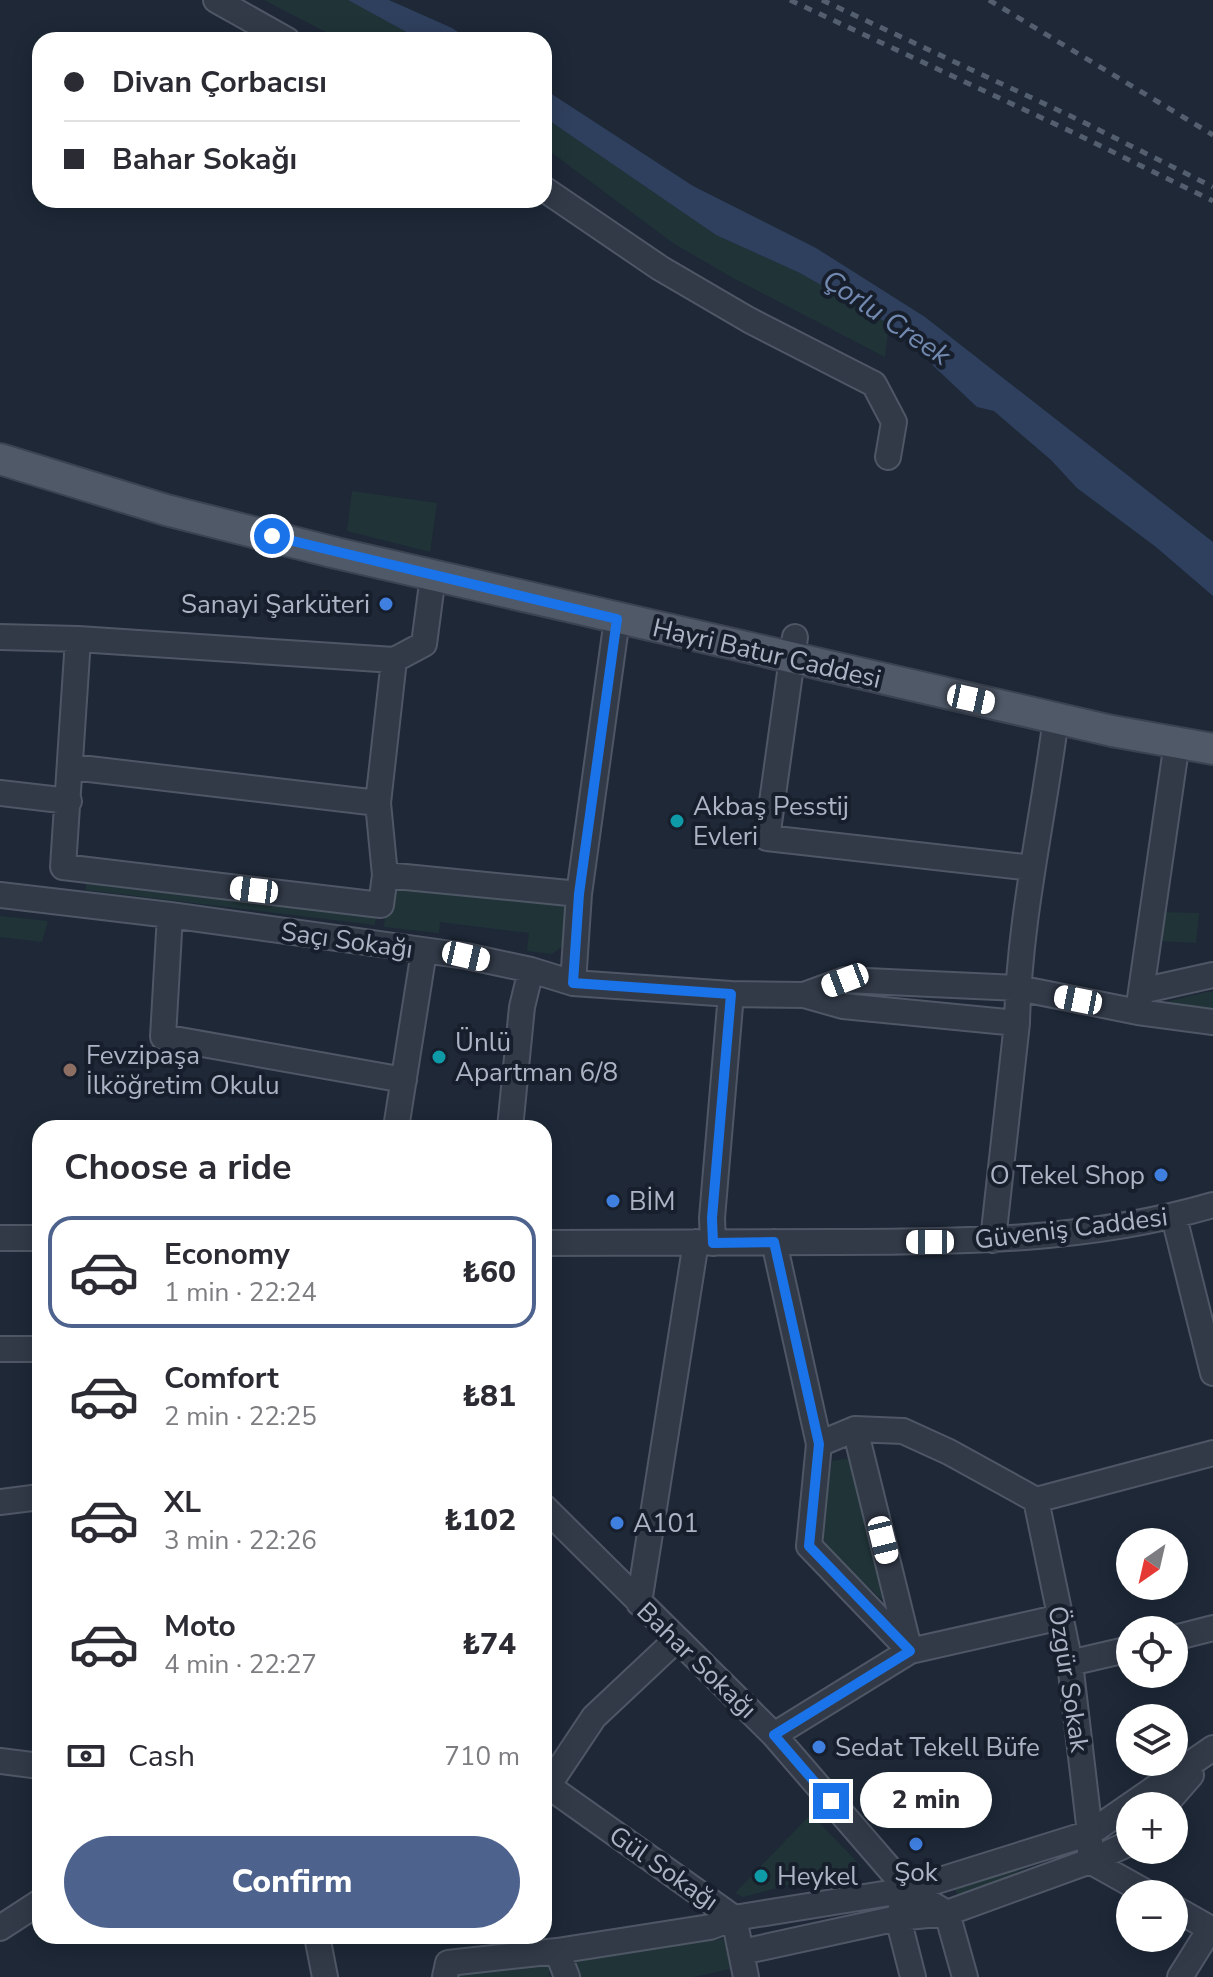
<!DOCTYPE html>
<html lang="en">
<head>
<meta charset="utf-8">
<style>
  :root { --surface:#fff; --page:#f2f2f3; --text:#2b2b33; --muted:#7c7c81; --line:#e1e1e2; --accent:#4e628e }
  body { margin:0; font-family:"Nunito Sans",sans-serif; background:var(--page); color:var(--text); height:100vh; display:flex; flex-direction:column; font-size:30px; white-space:nowrap }
  * { box-sizing:border-box; margin:0 }
  p { font-size:26px; color:var(--muted) }
  .icon { flex:none; width:44px; height:44px; fill:none; stroke:currentColor; stroke-width:2; stroke-linecap:round; stroke-linejoin:round }
  .map { position:relative; flex:1; overflow:hidden }
  .drawer { position:absolute; left:32px; top:1120px; width:520px; height:824px; display:flex; flex-direction:column; background:var(--surface); border-radius:24px; box-shadow:0 4px 20px #0003 }
  .drawer>* { flex:none }
  .top-card { position:absolute; left:32px; top:32px; width:520px; height:176px; border-radius:24px; box-shadow:0 4px 20px #0003; display:grid; align-content:center; height:176px; padding:0 32px; background:var(--surface) }
  .needle { width:52px; rotate:214deg }
  .tools { position:absolute; left:1116px; top:1528px; display:grid; gap:16px }
  .tools a { display:grid; place-items:center; width:72px; height:72px; border-radius:50%; background:var(--surface); box-shadow:0 4px 20px #0003; font-size:40px }
  .end { position:absolute; width:36px; height:36px; margin:-18px; border:10px solid #1a73e8; background:#fff; box-shadow:0 0 0 4px #fff }
  .from { border-radius:50% }
  .bubble { position:absolute; height:56px; border-radius:28px; background:var(--surface); box-shadow:0 4px 20px #0003; font-size:26px; font-weight:800; line-height:56px; text-align:center }
  .car { position:absolute; width:24px; height:48px; margin:-24px -12px; border-radius:10px; box-shadow:0 0 6px 2px #0007; background:linear-gradient(#fff 24%,#345 0 40%,#fff 0 76%,#345 0 86%,#fff 0) }
  .top-card b { display:flex; align-items:center; gap:28px; height:76px; font-size:30px }
  .top-card b+b { border-top:2px solid var(--line) }
  .top-card i { width:20px; height:20px; background:var(--text) }
  ul { padding:0; list-style:none }
  li { display:flex; align-items:center; gap:24px; height:112px; margin:0 16px 12px; padding:0 16px; border:4px solid transparent; border-radius:24px }
  li div { flex:1 }
  li b { display:block; font-size:30px }
  li em { font-style:normal; font-weight:800 }
  li.selected { border-color:var(--accent) }
  li>.icon { width:72px; height:72px; stroke-width:1.5 }
  h2 { padding:0 32px; font-size:36px; line-height:96px }
  .pay { display:flex; align-items:center; gap:20px; height:88px; padding:0 32px; font-size:30px }
  .pay p { margin-inline-start:auto }
  .action { display:flex; gap:16px; margin-top:auto; padding:16px 32px }
  .action a { flex:1; height:92px; border-radius:48px; background:var(--accent); color:#fff; font-size:32px; font-weight:800; line-height:92px; text-align:center }
  .map>svg:first-child { display:block }
</style>
</head>
<body>
<div class="map">
<svg width="1213" height="1977" viewBox="0 0 1213 1977">
  <rect width="100%" height="100%" fill="#1e2837"/>
  <!-- green -->
  <path fill="#203438" d="M264,0H348L421,40H341Z
    M544,117L716,235L800,273L889,324L885,357L733,278L673,243L544,147Z
    M352,491L437,503L430,552L347,531Z
    M86,881L376,912L375,925L86,890Z
    M399,884L569,905L563,946L552,954L527,951L529,933L440,922L439,933L384,927L387,893Z
    M1161,912L1199,913L1196,943L1158,941Z
    M0,916L48,921L42,942L0,937Z
    M1207,992H1213V1019L1158,1004Z
    M852,1458L889,1602L879,1597L828,1549L821,1534L832,1461Z
    M811,1814L861,1866L743,1897L735,1893Z
    M1060,1854L958,1897L954,1887Z
    M724,1939L731,1969L693,1977H570L566,1955Z
    M547,1959L550,1977H455L458,1972Z"/>
  <!-- water -->
  <path fill="#2f405e" d="M348,0H389L452,28L470,40H421Z
    M544,89L693,186L816,248L925,317L1213,542V596L1156,547L1077,488L1051,460L994,411L977,407L889,324L800,273L716,235L544,117Z"/>
  <g fill="none" stroke-linecap="round" stroke-linejoin="round">
    <defs>
      <path id="minor" d="M216,0L287,40
        M544,189L660,268L749,320L874,384L894,422L888,457
        M0,637L78,639L394,660L424,644L433,576
        M795,637L767,838L1032,868
        M78,639L63,867L381,905L385,875L378,803L394,660
        M72,767L378,803
        M0,793L69,801
        M385,875L579,894
        M0,895L170,915L466,956L531,970L573,983L731,994L712,1218L713,1243
        M170,915L163,1037L404,1080
        M573,983L579,894L617,619
        M1141,991L1213,975
        M731,994L804,995L845,980L1018,988L1138,1012L1213,1022
        M804,995L843,1006L1017,1023
        M1138,1012L1177,742
        M396,1128L424,951
        M510,1128L522,1007L531,970
        M1174,1217L1213,1373
        M0,1238H40
        M993,1240L1017,1023C1019,920 1043,820 1056,718
        M774,1242L819,1444
        M544,1243C641,1243 738,1242 835,1242C961,1242 1091,1241 1213,1205
        M0,1349H40
        M855,1429L909,1648
        M1036,1500L1070,1663L1090,1833V1861L1149,1894
        M1036,1500L1213,1453
        M0,1502L40,1497
        M544,1507L774,1735L908,1890L947,1913L965,1977
        M639,1603L696,1242
        M1174,1638L1213,1628
        M910,1651L809,1546L819,1444L855,1429L903,1431L949,1452L1036,1500
        M1070,1663L1130,1649
        M774,1735L910,1651L1061,1617
        M0,1761L40,1766
        M544,1783L734,1918L746,1977
        M548,1786L594,1717L676,1640
        M1164,1806L1191,1775
        M903,1902L898,1918L913,1977
        M1174,1908L1213,1930
        M0,1928L40,1902
        M317,1936L325,1977
        M557,1951L567,1977
        M742,1952L898,1918L947,1913L1090,1861L1130,1843
        M445,1977L448,1963L557,1951L710,1927L734,1918L908,1890L1090,1833L1213,1748
        M1180,1977L1210,1929"/>
      <path id="major" d="M0,459L166,510L336,553L1112,731L1213,749"/>
    </defs>
    <!-- minor casing -->
    <use href="#minor" stroke="#4f5766" stroke-width="28"/>
    <!-- major casing -->
    <use href="#major" stroke="#3b4351" stroke-width="34"/>
    <!-- minor -->
    <use href="#minor" stroke="#323a48" stroke-width="24"/>
    <!-- major -->
    <use href="#major" stroke="#4f5968" stroke-width="30"/>
    <!-- rail -->
    <path stroke="#535e6f" stroke-width="5" stroke-dasharray="8 8" stroke-linecap="butt" d="M790,0L1072,132L1213,201
      M822,0L1077,119L1213,187
      M989,0L1213,135"/>
  </g>
  <g fill="none" stroke-linecap="round" stroke-linejoin="round">
    <!-- route -->
    <path stroke="#1a73e8" stroke-width="10" d="M272,536L617,619L579,894L573,983L731,994L712,1218L713,1243L774,1242L819,1444L809,1546L910,1651L774,1735L831,1801"/>
  </g>
  <!-- markers -->
  <g fill="#3f7fe0" stroke="#181f2c" stroke-width="3">
    <circle cx="386" cy="604" r="8"/>
    <circle cx="1161" cy="1175" r="8"/>
    <circle cx="613" cy="1201" r="8"/>
    <circle cx="617" cy="1523" r="8"/>
    <circle cx="819" cy="1747" r="8"/>
    <circle cx="916" cy="1844" r="8"/>
  </g>
  <g fill="#0f9aa8" stroke="#181f2c" stroke-width="3">
    <circle cx="677" cy="821" r="8"/>
    <circle cx="439" cy="1057" r="8"/>
    <circle cx="761" cy="1876" r="8"/>
  </g>
  <circle fill="#8d6e63" stroke="#181f2c" stroke-width="3" cx="70" cy="1070" r="8"/>
  <g text-anchor="middle" stroke-width="8" stroke-linejoin="round" paint-order="stroke">
    <!-- poi labels -->
    <g font-size="26" fill="#acb4c5" stroke="#181f2c" text-anchor="start">
      <text x="370" y="613" text-anchor="end">Sanayi Şarküteri</text>
      <text x="693" y="815">Akbaş Pesstij<tspan x="693" dy="30">Evleri</tspan></text>
      <text x="455" y="1051">Ünlü<tspan x="455" dy="30">Apartman 6/8</tspan></text>
      <text x="86" y="1064">Fevzipaşa<tspan x="86" dy="30">İlköğretim Okulu</tspan></text>
      <text x="1145" y="1184" text-anchor="end">O Tekel Shop</text>
      <text x="629" y="1210">BİM</text>
      <text x="633" y="1532">A101</text>
      <text x="835" y="1756">Sedat Tekell Büfe</text>
      <text x="916" y="1881" text-anchor="middle">Şok</text>
      <text x="777" y="1885">Heykel</text>
    </g>
    <!-- street labels -->
    <g font-size="26" fill="#acb4c5" stroke="#181f2c">
      <text transform="translate(767 653) rotate(13)" y="9">Hayri Batur Caddesi</text>
      <text transform="translate(347 940) rotate(8)" y="9">Saçı Sokağı</text>
      <text transform="translate(1071 1228) rotate(-7)" y="9">Güveniş Caddesi</text>
      <text transform="translate(697 1660) rotate(44)" y="9">Bahar Sokağı</text>
      <text transform="translate(1069 1679) rotate(81)" y="9">Özgür Sokak</text>
      <text transform="translate(664 1868) rotate(35)" y="9">Gül Sokağı</text>
    </g>
    <!-- water labels -->
    <g font-size="28" font-style="italic" fill="#7289b0" stroke="#181f2c">
      <text transform="translate(887 317) rotate(34)" y="10">Çorlu Creek</text>
    </g>
  </g>
</svg>
<div class="tools">
<a><svg class="needle" viewBox="-14 -14 28 28"><path d="M0-13l5 13h-10z" fill="#e53935"/><path d="M0 13l5-13h-10z" fill="#7c7c81"/></svg></a>
<a><svg class="icon" aria-label="locate" viewBox="0 0 24 24"><circle cx="12" cy="12" r="6"/><path d="M12 2v4M12 18v4M2 12h4M18 12h4"/></svg></a>
<a><svg class="icon" aria-label="layers" viewBox="0 0 24 24"><path d="M12 4l9 5-9 5-9-5zM3 14l9 5 9-5"/></svg></a>
<a>+</a>
<a>−</a>
</div>
<i class="end from" style="left:272px;top:536px"></i>
<i class="end" style="left:831px;top:1801px"></i>
<div class="bubble" style="left:860px;top:1772px;width:132px">2 min</div>
<i class="car" style="left:971px;top:699px;rotate:102deg"></i>
<i class="car" style="left:254px;top:890px;rotate:277deg"></i>
<i class="car" style="left:466px;top:956px;rotate:103deg"></i>
<i class="car" style="left:845px;top:980px;rotate:249deg"></i>
<i class="car" style="left:1078px;top:1000px;rotate:281deg"></i>
<i class="car" style="left:930px;top:1242px;rotate:270deg"></i>
<i class="car" style="left:883px;top:1540px;rotate:166deg"></i>
<div class="top-card">
<b><i class="from"></i>Divan Çorbacısı</b>
<b><i></i>Bahar Sokağı</b>
</div>
<section class="drawer">
<h2>Choose a ride</h2>
<ul>
<li class="selected"><svg class="icon" aria-label="car" viewBox="0 0 24 24"><path d="M5 17H2v-5l4-1 3-4h7l3 4 3 1v5h-3M9 17h6M6 11h13"/><circle cx="7" cy="17" r="2"/><circle cx="17" cy="17" r="2"/></svg><div><b>Economy</b><p>1 min · 22:24</p></div><em>₺60</em></li>
<li><svg class="icon" aria-label="car" viewBox="0 0 24 24"><path d="M5 17H2v-5l4-1 3-4h7l3 4 3 1v5h-3M9 17h6M6 11h13"/><circle cx="7" cy="17" r="2"/><circle cx="17" cy="17" r="2"/></svg><div><b>Comfort</b><p>2 min · 22:25</p></div><em>₺81</em></li>
<li><svg class="icon" aria-label="car" viewBox="0 0 24 24"><path d="M5 17H2v-5l4-1 3-4h7l3 4 3 1v5h-3M9 17h6M6 11h13"/><circle cx="7" cy="17" r="2"/><circle cx="17" cy="17" r="2"/></svg><div><b>XL</b><p>3 min · 22:26</p></div><em>₺102</em></li>
<li><svg class="icon" aria-label="car" viewBox="0 0 24 24"><path d="M5 17H2v-5l4-1 3-4h7l3 4 3 1v5h-3M9 17h6M6 11h13"/><circle cx="7" cy="17" r="2"/><circle cx="17" cy="17" r="2"/></svg><div><b>Moto</b><p>4 min · 22:27</p></div><em>₺74</em></li>
</ul>
<div class="pay"><svg class="icon" aria-label="cash" viewBox="0 0 24 24"><path d="M3 7h18v10H3z"/><circle cx="12" cy="12" r="2"/></svg>Cash<p>710 m</p></div>
<div class="action"><a>Confirm</a></div>
</section>
</div>
</body>
</html>
